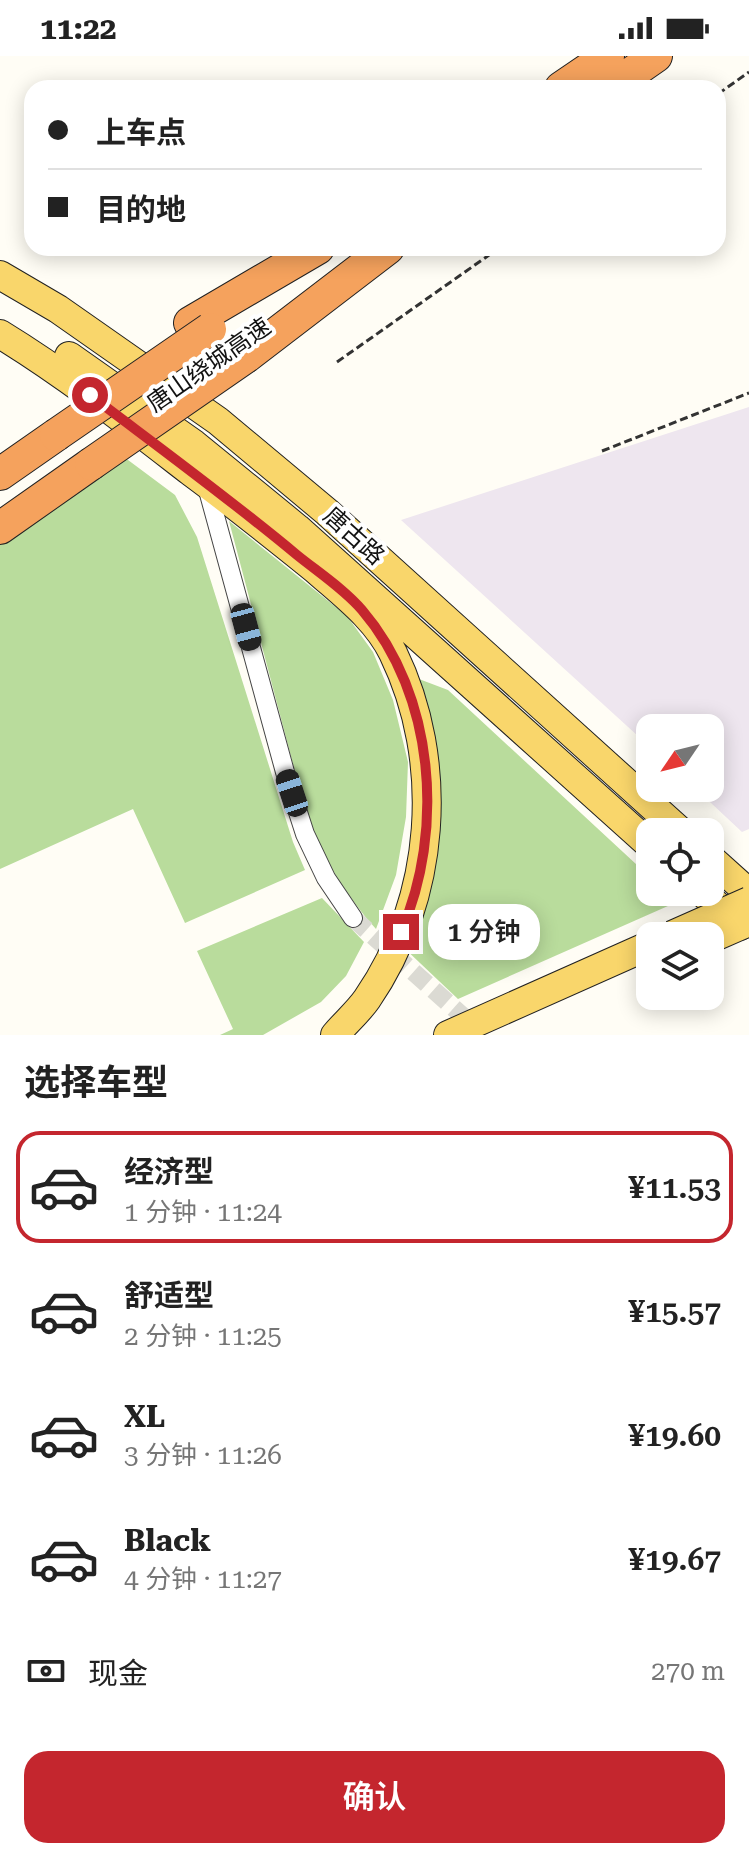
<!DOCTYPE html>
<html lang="zh">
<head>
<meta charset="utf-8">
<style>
  :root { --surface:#fff; --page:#f2f2f2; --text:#222; --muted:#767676; --line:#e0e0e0; --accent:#c4262e }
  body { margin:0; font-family:"Roboto Serif","Noto Sans SC",serif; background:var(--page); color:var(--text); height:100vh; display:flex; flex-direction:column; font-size:30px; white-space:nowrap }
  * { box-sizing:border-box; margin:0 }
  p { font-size:26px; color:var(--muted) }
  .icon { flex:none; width:44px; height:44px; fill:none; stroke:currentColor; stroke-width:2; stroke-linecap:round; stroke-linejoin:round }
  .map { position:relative; height:979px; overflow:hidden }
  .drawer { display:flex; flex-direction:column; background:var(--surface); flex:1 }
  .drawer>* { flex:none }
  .hud { position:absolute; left:24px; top:24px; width:702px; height:176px; border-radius:24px; box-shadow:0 4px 20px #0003; display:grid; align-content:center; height:176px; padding:0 24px; background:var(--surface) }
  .needle { width:52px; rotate:235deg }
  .fabs { position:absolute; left:636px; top:658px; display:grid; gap:16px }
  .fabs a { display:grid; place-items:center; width:88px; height:88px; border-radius:16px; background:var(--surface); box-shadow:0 4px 20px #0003; font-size:40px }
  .end { position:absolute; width:36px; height:36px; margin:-18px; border:10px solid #c4262e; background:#fff; box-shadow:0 0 0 4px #fff }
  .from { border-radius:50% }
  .bubble { position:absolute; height:56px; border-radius:24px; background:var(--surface); box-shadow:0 4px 20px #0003; font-size:26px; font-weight:600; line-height:56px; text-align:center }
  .car { position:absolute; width:24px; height:48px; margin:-24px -12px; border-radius:10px; box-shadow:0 0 6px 2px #0007; background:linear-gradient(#222 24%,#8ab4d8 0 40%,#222 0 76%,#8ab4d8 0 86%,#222 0) }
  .hud b { display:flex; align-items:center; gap:28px; height:76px; font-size:30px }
  .hud b+b { border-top:2px solid var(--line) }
  .hud i { width:20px; height:20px; background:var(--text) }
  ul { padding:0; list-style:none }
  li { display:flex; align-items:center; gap:24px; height:112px; margin:0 16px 12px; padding:0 8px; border:4px solid transparent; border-radius:24px }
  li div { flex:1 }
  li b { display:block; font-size:30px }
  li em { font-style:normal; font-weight:600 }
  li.current { border-color:var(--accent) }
  li>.icon { width:72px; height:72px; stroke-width:1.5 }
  h2 { padding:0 24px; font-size:36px; line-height:96px }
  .pay { display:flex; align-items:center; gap:20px; height:88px; padding:0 24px; font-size:30px }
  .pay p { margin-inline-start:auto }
  .action { display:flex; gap:16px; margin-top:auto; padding:16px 24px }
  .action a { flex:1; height:92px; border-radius:24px; background:var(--accent); color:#fff; font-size:32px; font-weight:600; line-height:92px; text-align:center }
  .status { display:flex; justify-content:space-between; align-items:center; height:56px; padding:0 40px; background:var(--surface); direction:ltr }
  .status svg { height:22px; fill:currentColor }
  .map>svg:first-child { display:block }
</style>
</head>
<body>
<div class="status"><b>11:22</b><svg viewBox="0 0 49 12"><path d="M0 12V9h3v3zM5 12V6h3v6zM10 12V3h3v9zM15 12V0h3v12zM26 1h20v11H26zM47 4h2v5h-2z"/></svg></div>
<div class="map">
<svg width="749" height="979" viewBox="0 0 749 979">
  <rect width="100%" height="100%" fill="#fffdf5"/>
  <!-- industrial -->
  <path fill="#eee6ef" d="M749,351V773L742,776L695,732H710V672H650V691L401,464Z"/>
  <!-- forest -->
  <path fill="#b9dc9c" d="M124,401L175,439L197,481L293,786L305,814L185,867L133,753L0,813V485Z
    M229,465L347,560L373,596L393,644L408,706L406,761L396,819L376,873C347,841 327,807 309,769Z
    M411,620L448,634L650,821V836H666L677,846L458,943L401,889L416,853Z
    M322,842L364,886L346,920L321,946L263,979H220L233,973L197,895Z"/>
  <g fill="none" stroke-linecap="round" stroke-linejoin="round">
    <!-- street-tunnel -->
    <path stroke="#dbdad3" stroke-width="18" stroke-dasharray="18 9" stroke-linecap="butt" d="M353,862L484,979"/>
    <defs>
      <path id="street" d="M206,427L285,716L305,778L326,822L353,862"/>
      <path id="primary" d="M0,219L58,253L218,365L327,456L681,776
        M0,278C67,319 129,368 191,416C233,447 274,480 315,513C343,538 376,562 393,597C446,706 436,843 367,943C358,956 345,967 335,979
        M69,300L194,388L297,472L650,789
        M710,802L749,837
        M702,836L740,870
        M448,979L650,889"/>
      <path id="highway" d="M561,32L608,0
        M610,32L656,0
        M190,267L318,192
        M247,300L388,192
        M0,418L56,379
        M0,472L91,408"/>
    </defs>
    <!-- street casing -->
    <use href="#street" stroke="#444" stroke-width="20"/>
    <!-- primary casing -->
    <use href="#primary" stroke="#222" stroke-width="30"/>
    <!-- highway casing -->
    <use href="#highway" stroke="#222" stroke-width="34"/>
    <!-- path -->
    <path stroke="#333" stroke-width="3" stroke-dasharray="8 4" stroke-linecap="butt" d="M718,38L749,16
      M337,306L499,192
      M602,395L749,337"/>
    <!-- street -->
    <use href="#street" stroke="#fff" stroke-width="18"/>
    <!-- primary -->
    <use href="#primary" stroke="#f9d66b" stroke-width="28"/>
    <!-- highway -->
    <use href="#highway" stroke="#f5a25d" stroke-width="32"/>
    <defs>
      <path id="primary-bridge" d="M672,879L749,845
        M710,883L749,866"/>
      <path id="highway-bridge" d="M56,379L210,273
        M91,408L247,300"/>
    </defs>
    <!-- primary-bridge casing -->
    <use href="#primary-bridge" stroke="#222" stroke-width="30" stroke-linecap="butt"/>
    <!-- highway-bridge casing -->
    <use href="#highway-bridge" stroke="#222" stroke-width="34" stroke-linecap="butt"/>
    <!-- primary-bridge -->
    <use href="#primary-bridge" stroke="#f9d66b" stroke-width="28"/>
    <!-- highway-bridge -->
    <use href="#highway-bridge" stroke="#f5a25d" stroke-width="32"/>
  </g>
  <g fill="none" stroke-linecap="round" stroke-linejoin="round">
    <!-- route -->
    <path stroke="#c4262e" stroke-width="10" d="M90,339C160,392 230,443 297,499C318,516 344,533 362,554C435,639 445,775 401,876"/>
  </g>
  <g text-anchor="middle" stroke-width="8" stroke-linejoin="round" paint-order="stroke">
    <!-- street labels -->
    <g font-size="24" fill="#111" stroke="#fff">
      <text transform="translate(209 309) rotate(-35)" y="8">唐山绕城高速</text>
      <text transform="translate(354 480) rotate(42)" y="8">唐古路</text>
    </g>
  </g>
</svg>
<div class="fabs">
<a><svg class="needle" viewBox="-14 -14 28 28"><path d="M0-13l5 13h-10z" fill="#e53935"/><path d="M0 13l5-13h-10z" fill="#767676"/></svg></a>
<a><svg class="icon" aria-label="locate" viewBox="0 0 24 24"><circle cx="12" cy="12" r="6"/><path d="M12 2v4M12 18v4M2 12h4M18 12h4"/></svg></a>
<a><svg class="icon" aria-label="layers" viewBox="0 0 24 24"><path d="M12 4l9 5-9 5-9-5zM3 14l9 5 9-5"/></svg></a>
</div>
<i class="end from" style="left:90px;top:339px"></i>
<i class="end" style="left:401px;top:876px"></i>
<div class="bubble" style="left:428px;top:848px;width:112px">1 分钟</div>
<i class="car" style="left:246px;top:571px;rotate:165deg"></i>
<i class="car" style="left:292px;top:737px;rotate:342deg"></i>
<div class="hud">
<b><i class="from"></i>上车点</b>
<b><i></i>目的地</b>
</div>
</div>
<section class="drawer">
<h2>选择车型</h2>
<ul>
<li class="current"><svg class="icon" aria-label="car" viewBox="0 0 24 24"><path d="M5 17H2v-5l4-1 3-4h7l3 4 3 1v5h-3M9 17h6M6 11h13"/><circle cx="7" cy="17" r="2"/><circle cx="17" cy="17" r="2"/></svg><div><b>经济型</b><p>1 分钟 · 11:24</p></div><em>¥11.53</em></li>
<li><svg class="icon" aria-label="car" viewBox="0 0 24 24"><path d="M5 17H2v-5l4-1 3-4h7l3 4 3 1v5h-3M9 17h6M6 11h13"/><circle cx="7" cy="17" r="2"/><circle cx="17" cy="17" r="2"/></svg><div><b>舒适型</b><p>2 分钟 · 11:25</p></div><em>¥15.57</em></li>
<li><svg class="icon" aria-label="car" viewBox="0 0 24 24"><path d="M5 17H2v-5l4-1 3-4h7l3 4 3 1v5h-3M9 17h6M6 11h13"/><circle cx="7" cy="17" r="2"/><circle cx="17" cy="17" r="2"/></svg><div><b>XL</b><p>3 分钟 · 11:26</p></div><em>¥19.60</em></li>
<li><svg class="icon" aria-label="car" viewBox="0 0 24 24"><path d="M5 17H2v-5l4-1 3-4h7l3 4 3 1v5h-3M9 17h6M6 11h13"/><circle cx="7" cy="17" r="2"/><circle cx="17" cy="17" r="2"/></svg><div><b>Black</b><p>4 分钟 · 11:27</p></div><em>¥19.67</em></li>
</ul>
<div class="pay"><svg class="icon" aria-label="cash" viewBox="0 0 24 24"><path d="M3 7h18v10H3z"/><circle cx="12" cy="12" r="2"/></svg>现金<p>270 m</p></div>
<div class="action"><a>确认</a></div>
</section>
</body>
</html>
